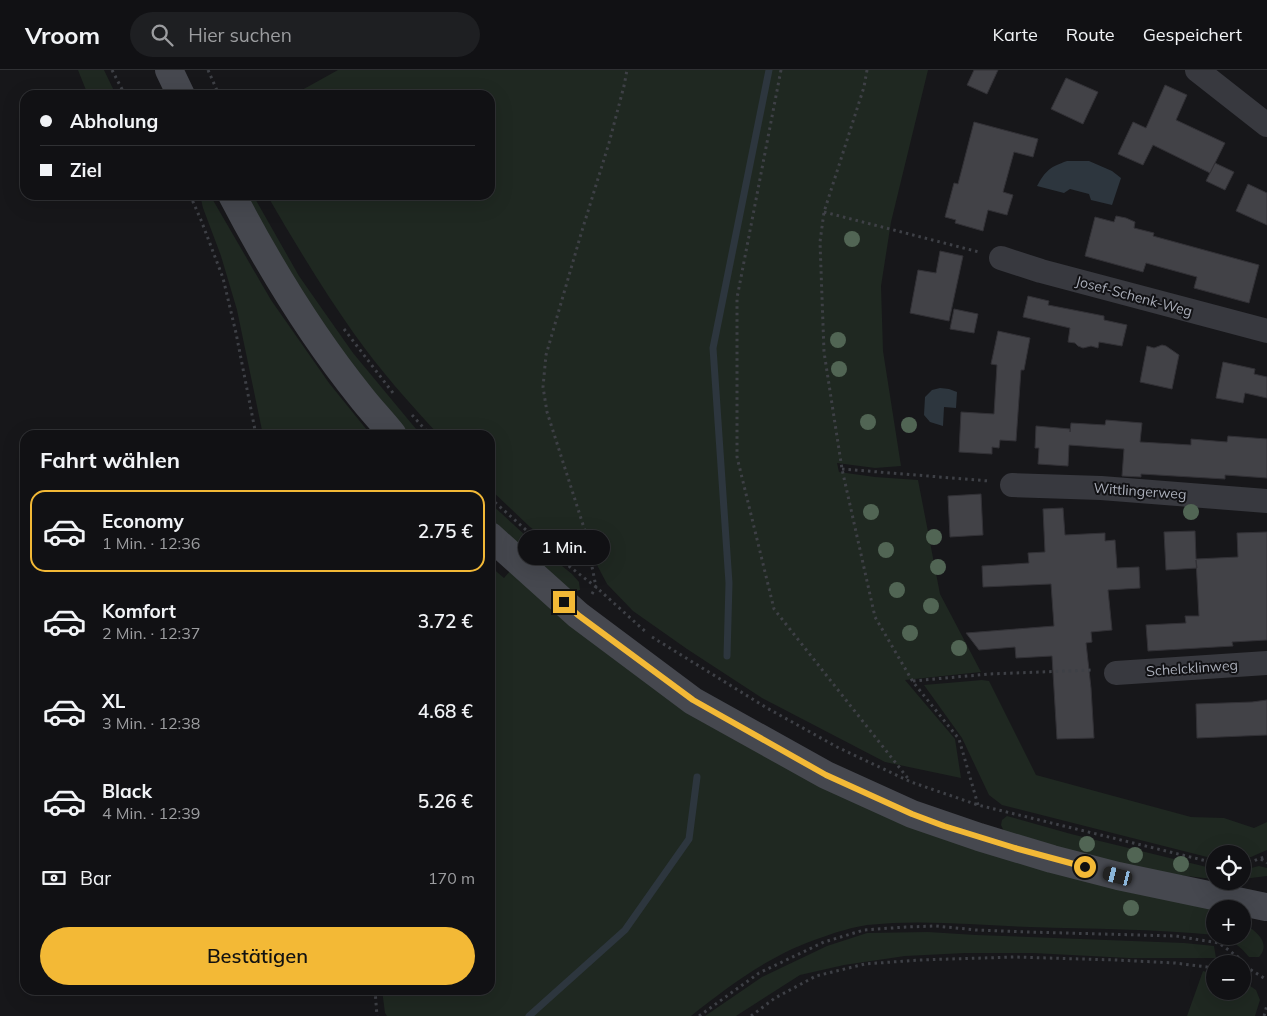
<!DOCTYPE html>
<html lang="de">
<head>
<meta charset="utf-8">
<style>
  :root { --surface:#111114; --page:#1e1f22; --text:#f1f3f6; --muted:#9c9da0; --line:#303134; --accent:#f3b936 }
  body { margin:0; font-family:Mulish,sans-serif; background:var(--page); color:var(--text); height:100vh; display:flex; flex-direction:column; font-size:19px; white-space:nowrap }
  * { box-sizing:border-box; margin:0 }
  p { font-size:16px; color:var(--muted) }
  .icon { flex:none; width:28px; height:28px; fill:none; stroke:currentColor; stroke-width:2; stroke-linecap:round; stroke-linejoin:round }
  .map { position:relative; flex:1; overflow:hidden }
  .side { position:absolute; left:20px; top:360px; width:475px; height:565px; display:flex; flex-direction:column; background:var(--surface); border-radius:15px; box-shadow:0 5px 20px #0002,0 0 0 1px var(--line) }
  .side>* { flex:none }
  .top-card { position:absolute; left:20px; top:20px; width:475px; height:110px; border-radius:15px; box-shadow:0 5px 20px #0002,0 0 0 1px var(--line); display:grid; align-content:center; height:110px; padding:0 20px; background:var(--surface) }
  .fabs { position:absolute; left:1206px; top:775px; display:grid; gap:10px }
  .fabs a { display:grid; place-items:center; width:45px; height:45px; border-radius:50%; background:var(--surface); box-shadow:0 5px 20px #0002,0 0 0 1px var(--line); font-size:25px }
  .end { position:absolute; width:22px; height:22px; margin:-11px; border:6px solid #f3b936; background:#111; box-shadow:0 0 0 2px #111 }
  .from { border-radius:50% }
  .bubble { position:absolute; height:35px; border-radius:18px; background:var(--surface); box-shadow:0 5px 20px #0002,0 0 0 1px var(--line); font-size:16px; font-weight:600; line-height:35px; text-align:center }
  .car { position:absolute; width:15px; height:30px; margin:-15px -8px; border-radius:6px; box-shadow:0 0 4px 1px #0007; background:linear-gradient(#222 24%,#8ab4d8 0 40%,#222 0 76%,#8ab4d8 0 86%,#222 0) }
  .top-card b { display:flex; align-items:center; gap:18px; height:48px; font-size:19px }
  .top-card b+b { border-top:1px solid var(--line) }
  .top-card i { width:12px; height:12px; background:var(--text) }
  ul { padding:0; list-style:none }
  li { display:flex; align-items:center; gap:15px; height:82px; margin:0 10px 8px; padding:0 10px; border:2px solid transparent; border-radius:15px }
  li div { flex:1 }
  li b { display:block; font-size:19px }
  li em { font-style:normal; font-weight:600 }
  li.on { border-color:var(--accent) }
  li>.icon { width:45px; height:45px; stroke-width:1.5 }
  h2 { padding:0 20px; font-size:22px; line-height:60px }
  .pay { display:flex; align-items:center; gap:12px; height:55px; padding:0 20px; font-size:19px }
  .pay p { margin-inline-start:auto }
  .button { display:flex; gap:10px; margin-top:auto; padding:10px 20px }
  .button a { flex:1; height:58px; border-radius:30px; background:var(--accent); color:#111; font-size:20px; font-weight:600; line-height:58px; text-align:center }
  header { display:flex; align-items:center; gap:30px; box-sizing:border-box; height:70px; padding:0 25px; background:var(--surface); border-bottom:1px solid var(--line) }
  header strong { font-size:24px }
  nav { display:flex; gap:28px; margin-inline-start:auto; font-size:18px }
  .search { width:350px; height:45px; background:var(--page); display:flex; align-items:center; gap:12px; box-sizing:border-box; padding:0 18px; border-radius:28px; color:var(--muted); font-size:19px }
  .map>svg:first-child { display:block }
</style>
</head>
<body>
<header>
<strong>Vroom</strong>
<div class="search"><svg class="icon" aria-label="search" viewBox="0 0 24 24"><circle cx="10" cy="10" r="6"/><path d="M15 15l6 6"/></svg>Hier suchen</div>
<nav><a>Karte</a><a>Route</a><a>Gespeichert</a></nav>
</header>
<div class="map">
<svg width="1267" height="946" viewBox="0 0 1267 946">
  <rect width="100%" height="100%" fill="#17171a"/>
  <!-- green -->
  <path fill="#1f2821" d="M78,0H104L116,25H88Z
    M338,0H928L891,152L881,216L883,281L901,396L875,398L837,393L839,402L875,407L918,410L940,524L981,602L905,610L955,669L961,708L885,692L762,628L687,579L633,541L607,514L596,493L560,479L530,457L490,419V365H439C409,333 380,300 355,265C323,220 295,173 267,125H490V25H293Z
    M200,125H210L271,230L329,313L371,365H263L237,240L221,186L203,138Z
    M239,125H253L299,206L353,283L421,365H404L362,317Z
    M490,433L537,476L572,504L579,512L580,520L570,523L490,452Z
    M490,496L504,508L510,501L721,661L1215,841V865C1153,859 1092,859 1030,857C976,855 921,849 867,855C854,857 836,862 823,867C773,883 731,914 691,946H387L385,943L382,920H490Z
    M982,610L989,611L1036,705L1191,747L1224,748L1254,758L1267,752V780L1251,787L1243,788L1242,784H1215V789L1002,735L989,725L962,668L924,615Z
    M1007,746L1071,764L1215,799V809C1180,806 1146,801 1112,793C1076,783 1040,772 1004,761L1001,755L1002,750Z
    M1259,796L1267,798V806L1243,809V800Z
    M1243,853C1251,858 1267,868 1263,880C1263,882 1260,886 1259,887H1249C1241,877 1232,870 1219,866H1242Z
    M928,862L976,865L1184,873L1214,876L1216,888H1129L1033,883H965L905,886L844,895L800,905L736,946H705L762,907L827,876L867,863Z
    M1203,901L1215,904V921H1242L1243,911L1256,920L1260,930L1255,946H1187Z"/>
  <!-- water -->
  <path fill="#2d363e" d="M1067,91H1089L1112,101L1121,108L1112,135L1091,130L1089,124L1070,119L1064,123L1037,116C1046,100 1050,97 1067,91Z
    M940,318L949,319L957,322L956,338L944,337L943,356L930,352L924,345L925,327L932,320Z"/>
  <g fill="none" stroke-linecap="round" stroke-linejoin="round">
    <!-- stream -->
    <path stroke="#2d363e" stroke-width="7" d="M727,586L729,513L713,278L769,0
      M529,946L625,860L689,769L697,707"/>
  </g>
  <!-- building -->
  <path fill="#424247" stroke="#323136" d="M974,0H998L987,24L967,15Z
    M1066,8L1098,22L1083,54L1051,39Z
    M1165,15L1187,25L1176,50L1225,73L1210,103L1153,75L1143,95L1118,84L1133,52L1146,58Z
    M974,52L1038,69L1033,87L1014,82L1003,122L1013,125L1007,145L988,140L983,161L955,153L956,150L945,147L954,113L958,114Z
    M1215,93L1234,102L1225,120L1206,111Z
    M1248,114L1267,123V155L1236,141Z
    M1116,146L1126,148L1135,152L1134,158L1154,163L1153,166L1259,195L1249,233L1194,218L1197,207L1146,193L1143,202L1085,186L1095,147L1114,152Z
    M940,181L963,186L949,251L910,243L918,200L936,203Z
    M1028,226L1049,231L1048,235L1104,246V250L1127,255L1122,276L1099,272L1098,278L1091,276L1083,278L1078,276L1075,273L1068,272L1070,258L1023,247Z
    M954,239L978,244L974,263L950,259Z
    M998,261L1030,268L1024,300H1021L1016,371L1000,370L999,378L992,377V384L959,382L961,342L994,344L997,295L991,294Z
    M1162,275L1166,276L1179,285L1172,319L1140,312L1147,276L1154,278Z
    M1223,292L1255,299L1254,304L1267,307V328L1245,323L1243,333L1216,328Z
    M1106,350L1142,353L1140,372L1191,375V369L1227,372L1228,366L1267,369V408L1225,405V409L1141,404V407L1122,406L1124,379L1069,375L1068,396L1038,394L1039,378H1035L1036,356L1070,359V362L1071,353L1105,355Z
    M981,424L983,465L950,467L948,426Z
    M1063,438L1065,465L1105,463V471L1115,470L1117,498L1139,497L1140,518L1108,520L1112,560L1091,562L1092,572L1086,573L1091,618L1094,668L1057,669L1052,586L1016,588L1015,577L979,580L966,563L1054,556L1051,514L983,517L982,496L1029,493L1028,483L1045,482L1043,439Z
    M1195,461L1196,489L1238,487L1237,463L1267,462V570L1232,572L1233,576L1148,581L1146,555L1186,553L1185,546H1199L1196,490L1197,498L1166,500L1164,462Z
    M1267,630V665L1197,668L1196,634L1252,632Z"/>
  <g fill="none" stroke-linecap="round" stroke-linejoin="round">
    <!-- path -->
    <path stroke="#3e4046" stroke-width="3" stroke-dasharray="2.5 4" stroke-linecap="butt" d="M112,0L125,25
      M208,0L219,25
      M781,0L737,228V387L774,539L910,711
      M867,0L864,17L824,142L820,172L824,282L842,399L875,547L913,612L959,669L978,735
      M190,125L201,150L223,208L236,263L256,365
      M824,142L979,182
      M344,259L393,323
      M412,345L430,365
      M842,399L989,411
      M490,428L552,483L596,517L647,563
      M592,524L596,517L585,461L547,342L543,317L546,285L581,164L609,73L624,16L627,0
      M652,567L767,638L837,677L911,712L978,735L1215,793
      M913,611L989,604L1093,600
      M1261,789L1267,793
      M1242,793L1253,791L1267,786
      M375,920L377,946
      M699,946L759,903L824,872L864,860L906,857L936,856L976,860L1028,862L1176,866L1219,873L1238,887L1248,898L1267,910
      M751,946L775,928L816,906L865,894L919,890L1014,887L1116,890L1175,893L1215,898
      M1264,946L1267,935"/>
    <!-- minor -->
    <path stroke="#38393f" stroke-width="24" d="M1197,0L1267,55
      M1001,188L1041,201L1267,261
      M1012,415L1101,418L1267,431
      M1116,603L1267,593"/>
    <!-- secondary -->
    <path stroke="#46484f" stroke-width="28" d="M169,0L181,25
      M232,125C269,196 311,265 361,327C371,340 383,352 393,365
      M490,466L578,545L693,631L826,705L912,744L979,767L1052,789L1118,806L1266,837"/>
  </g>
  <!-- trees -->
  <g fill="#516554">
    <circle cx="852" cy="169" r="8"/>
    <circle cx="838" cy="270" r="8"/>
    <circle cx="839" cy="299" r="8"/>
    <circle cx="868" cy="352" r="8"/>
    <circle cx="909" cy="355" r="8"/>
    <circle cx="871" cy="442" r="8"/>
    <circle cx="1191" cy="442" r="8"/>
    <circle cx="934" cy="467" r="8"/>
    <circle cx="886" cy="480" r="8"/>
    <circle cx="938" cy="497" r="8"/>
    <circle cx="897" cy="520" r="8"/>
    <circle cx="931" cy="536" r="8"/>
    <circle cx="910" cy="563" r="8"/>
    <circle cx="959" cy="578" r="8"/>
    <circle cx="1087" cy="774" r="8"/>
    <circle cx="1135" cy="785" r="8"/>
    <circle cx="1181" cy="794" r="8"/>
    <circle cx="1131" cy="838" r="8"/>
  </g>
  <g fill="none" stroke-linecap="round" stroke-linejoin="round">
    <!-- route -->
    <path stroke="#f3b936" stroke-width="6" d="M564,532L578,545L693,630L826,705L912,744L944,756L1015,778L1085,797"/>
  </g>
  <g text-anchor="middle" stroke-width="4" stroke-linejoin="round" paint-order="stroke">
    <!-- street labels -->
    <g font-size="14" fill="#aaaeb9" stroke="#121215">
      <text transform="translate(1134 226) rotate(15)" y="5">Josef-Schenk-Weg</text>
      <text transform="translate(1140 421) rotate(4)" y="5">Wittlingerweg</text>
      <text transform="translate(1192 598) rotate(-4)" y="5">Schelcklinweg</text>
    </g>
  </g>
</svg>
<div class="fabs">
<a><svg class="icon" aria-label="locate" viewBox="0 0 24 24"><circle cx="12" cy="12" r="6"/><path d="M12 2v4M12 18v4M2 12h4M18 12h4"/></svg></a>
<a>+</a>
<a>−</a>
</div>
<i class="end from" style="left:1085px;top:797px"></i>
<i class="end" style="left:564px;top:532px"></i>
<div class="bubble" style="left:518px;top:460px;width:92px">1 Min.</div>
<i class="car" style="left:1118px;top:806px;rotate:284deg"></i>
<div class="top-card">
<b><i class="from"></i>Abholung</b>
<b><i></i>Ziel</b>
</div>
<section class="side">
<h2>Fahrt wählen</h2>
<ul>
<li class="on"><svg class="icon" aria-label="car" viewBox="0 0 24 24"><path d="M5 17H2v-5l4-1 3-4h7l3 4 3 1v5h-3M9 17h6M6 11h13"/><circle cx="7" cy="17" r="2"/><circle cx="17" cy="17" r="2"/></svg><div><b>Economy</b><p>1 Min. · 12:36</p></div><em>2.75 €</em></li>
<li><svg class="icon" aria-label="car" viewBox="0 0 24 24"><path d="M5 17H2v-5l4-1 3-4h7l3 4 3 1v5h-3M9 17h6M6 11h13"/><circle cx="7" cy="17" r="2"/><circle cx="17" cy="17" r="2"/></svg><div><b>Komfort</b><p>2 Min. · 12:37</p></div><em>3.72 €</em></li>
<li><svg class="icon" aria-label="car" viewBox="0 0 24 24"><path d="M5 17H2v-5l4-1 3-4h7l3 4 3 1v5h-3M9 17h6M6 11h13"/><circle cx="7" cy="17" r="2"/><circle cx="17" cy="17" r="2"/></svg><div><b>XL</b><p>3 Min. · 12:38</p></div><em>4.68 €</em></li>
<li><svg class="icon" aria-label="car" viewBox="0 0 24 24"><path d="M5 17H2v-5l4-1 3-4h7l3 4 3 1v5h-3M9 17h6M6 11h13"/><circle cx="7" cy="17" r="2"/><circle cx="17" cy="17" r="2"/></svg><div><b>Black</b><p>4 Min. · 12:39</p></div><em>5.26 €</em></li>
</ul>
<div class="pay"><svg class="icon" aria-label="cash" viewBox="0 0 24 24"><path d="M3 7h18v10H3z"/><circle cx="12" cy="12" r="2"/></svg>Bar<p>170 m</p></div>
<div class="button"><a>Bestätigen</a></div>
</section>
</div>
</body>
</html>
